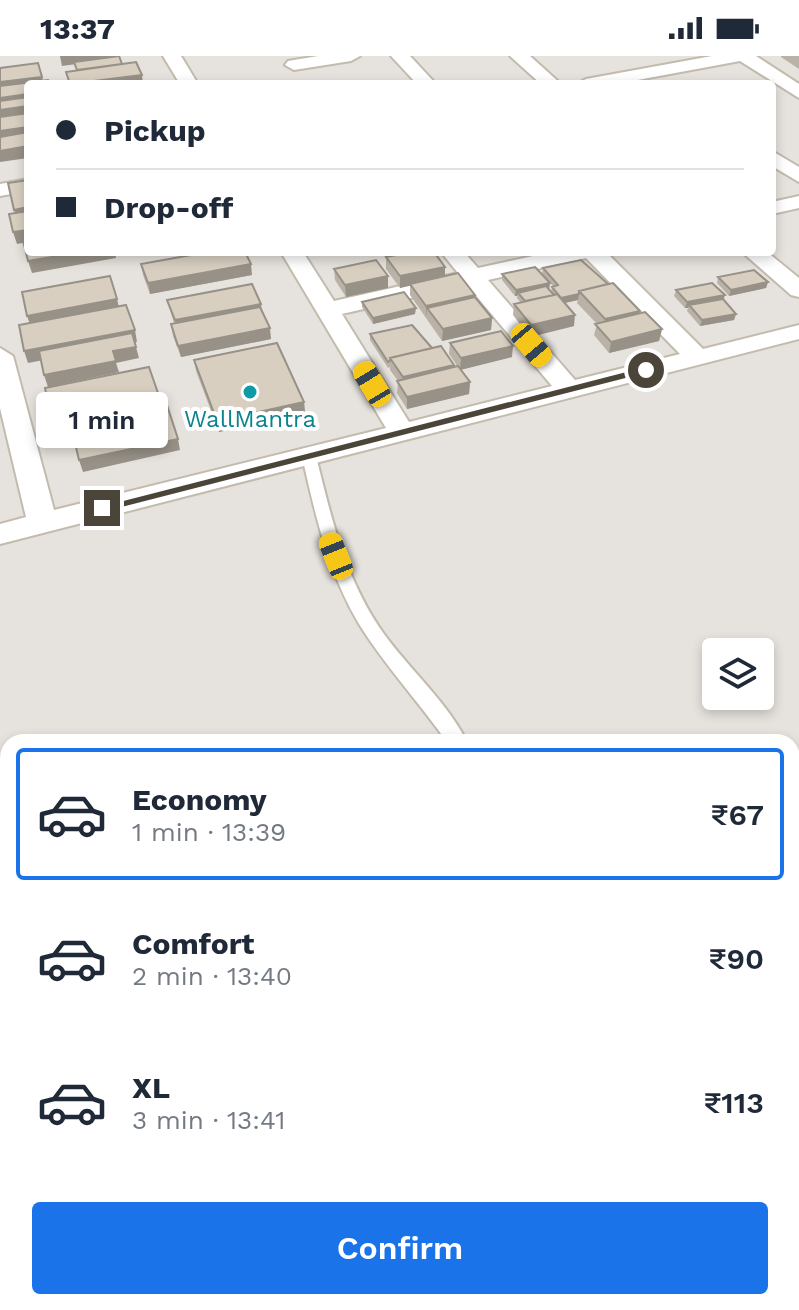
<!DOCTYPE html>
<html lang="en">
<head>
<meta charset="utf-8">
<style>
  :root { --surface:#fff; --page:#f2f2f3; --text:#1f2937; --muted:#747a83; --line:#e0e1e3; --accent:#1a73e8 }
  body { margin:0; font-family:"Work Sans",sans-serif; background:var(--page); color:var(--text); height:100vh; display:flex; flex-direction:column; font-size:30px; white-space:nowrap }
  * { box-sizing:border-box; margin:0 }
  p { font-size:26px; color:var(--muted) }
  .icon { flex:none; width:44px; height:44px; fill:none; stroke:currentColor; stroke-width:2; stroke-linecap:round; stroke-linejoin:round }
  .map { position:relative; flex:1; overflow:hidden }
  .drawer { position:absolute; left:0px; top:678px; width:800px; height:576px; display:flex; flex-direction:column; background:var(--surface); border-radius:24px 24px 0 0; box-shadow:0 4px 12px #0003 }
  .drawer>* { flex:none }
  .hud { position:absolute; left:24px; top:24px; width:752px; height:176px; border-radius:8px; box-shadow:0 4px 12px #0003; display:grid; align-content:center; height:176px; padding:0 32px; background:var(--surface) }
  .fabs { position:absolute; left:702px; top:582px; display:grid; gap:16px }
  .fabs a { display:grid; place-items:center; width:72px; height:72px; border-radius:8px; background:var(--surface); box-shadow:0 4px 12px #0003; font-size:40px }
  .end { position:absolute; width:36px; height:36px; margin:-18px; border:10px solid #4b4439; background:#fff; box-shadow:0 0 0 4px #fff }
  .from { border-radius:50% }
  .bubble { position:absolute; height:56px; border-radius:8px; background:var(--surface); box-shadow:0 4px 12px #0003; font-size:26px; font-weight:600; line-height:56px; text-align:center }
  .car { position:absolute; width:24px; height:48px; margin:-24px -12px; border-radius:10px; box-shadow:0 0 6px 2px #0007; background:linear-gradient(#f5c518 24%,#345 0 40%,#f5c518 0 76%,#345 0 86%,#f5c518 0) }
  .hud b { display:flex; align-items:center; gap:28px; height:76px; font-size:30px }
  .hud b+b { border-top:2px solid var(--line) }
  .hud i { width:20px; height:20px; background:var(--text) }
  ul { padding:14px 0 0; list-style:none }
  li { display:flex; align-items:center; gap:24px; height:132px; margin:0 16px 12px; padding:0 16px; border:4px solid transparent; border-radius:8px }
  li div { flex:1 }
  li b { display:block; font-size:30px }
  li em { font-style:normal; font-weight:600 }
  li.current { border-color:var(--accent) }
  li>.icon { width:72px; height:72px; stroke-width:1.5 }
  .action { display:flex; gap:16px; margin-top:auto; padding:16px 32px }
  .action a { flex:1; height:92px; border-radius:8px; background:var(--accent); color:#fff; font-size:32px; font-weight:600; line-height:92px; text-align:center }
  .status { display:flex; justify-content:space-between; align-items:center; height:56px; padding:0 40px; background:var(--surface); direction:ltr }
  .status svg { height:22px; fill:currentColor }
  .map>svg:first-child { display:block }
</style>
</head>
<body>
<div class="status"><b>13:37</b><svg viewBox="0 0 49 12"><path d="M0 12V9h3v3zM5 12V6h3v6zM10 12V3h3v9zM15 12V0h3v12zM26 1h20v11H26zM47 4h2v5h-2z"/></svg></div>
<div class="map">
<svg width="799" height="1254" viewBox="0 0 799 1254">
  <rect width="100%" height="100%" fill="#f6f3ec"/>
  <!-- industrial -->
  <path fill="#e6e2dd" fill-rule="evenodd" d="M0,0H799V1254H0ZM28,28H772V196H28ZM716,596H760V640H716ZM8,686H792V1246H8Z"/>
  <g fill="none" stroke-linecap="round" stroke-linejoin="round">
    <defs>
      <path id="lane" d="M309,395L316,400C331,462 346,525 384,578C410,614 448,647 467,686H447C419,646 385,610 359,568C328,516 315,458 302,400Z"/>
      <path id="street" d="M163,0H181L198,28H180Z
        M318,0H360L351,5L294,14L285,9L288,5Z
        M391,0H410L436,28H417Z
        M510,0H530L561,28H541Z
        M712,0H756L799,28V42L740,5L616,28H577L586,23Z
        M772,95L799,111V126L772,110Z
        M28,123V135L0,140V128Z
        M799,140V152L772,158V146Z
        M281,196H303L334,245L458,217L441,196H464L478,212L551,196H606L703,293L799,269V283L0,488V468L26,461L0,352V292L13,300L54,454L386,372ZM586,202L680,298L575,324L488,224ZM467,229L552,330L409,366L342,258Z
        M742,196H767L799,222V241L791,239Z
        M792,997H799V1041H792Z
        M63,1246H113L115,1254H65Z
        M698,1246H749L752,1254H701Z"/>
    </defs>
    <!-- lane casing -->
    <use href="#lane" stroke="#c2bbae" stroke-width="4"/>
    <!-- street casing -->
    <use href="#street" stroke="#c2bbae" stroke-width="4"/>
    <!-- lane -->
    <use href="#lane" fill="#fff" fill-rule="evenodd"/>
    <!-- street -->
    <use href="#street" fill="#fff" fill-rule="evenodd"/>
  </g>
  <!-- wall -->
  <path fill="#bab2a6" d="M781,0H799V13L781,1Z
    M386,201L445,220L475,239V241L492,262L491,274L442,285L410,239V229L400,232L386,213Z
    M141,208L252,219L150,238L143,219Z
    M543,212L608,229L640,255L639,258L662,273L659,285L609,297L594,279L597,268L577,247L578,244L565,247L574,270L530,281L513,259L514,248L520,246L517,242V240H515L502,224V218L550,227L549,233L551,236L552,231L553,230L542,218Z
    M334,213L388,220V232L346,241L335,224Z
    M718,221L768,226L766,232L729,240L717,227Z
    M676,234L723,243L736,258L734,264L700,270L687,255L688,252H685L674,240Z
    M167,244L262,254L271,283L181,301L173,280L171,268L174,267Z
    M362,246L415,258L373,268L362,251Z
    M370,278L432,292L470,326L469,338L407,353L397,337L398,325L390,314V311L388,312L370,284Z
    M450,287L512,301L460,314L449,298Z
    M194,304L304,346L305,357L219,376L196,315Z
    M473,1246H634L638,1254H476Z"/>
  <!-- shaded-wall -->
  <path fill="#979187" d="M60,0H120V2L62,10Z
    M142,19L143,28H77Z
    M42,21L44,28L0,37V26Z
    M28,38V49L0,53V42Z
    M28,50V61L0,65V54Z
    M28,71V82L0,87V75Z
    M28,90V102L0,106V95Z
    M28,151V163L18,165L14,154Z
    M28,174V186L17,188L13,176Z
    M81,196H115L116,202L32,217L28,205Z
    M251,208L252,219L150,238L148,227Z
    M445,211V222L400,232V220Z
    M388,220V232L346,241L345,229Z
    M768,226L766,232L729,240L731,234Z
    M550,227L549,233L518,237L517,240H515L516,234Z
    M579,238L578,244L560,248L561,242Z
    M475,239L474,250L427,252L426,261V250Z
    M725,239L723,245L689,249L688,252H685L687,246Z
    M117,243L120,255L31,271L27,260Z
    M261,248L262,259L177,275L175,264Z
    M416,252L415,258L373,268V262Z
    M640,255L638,266L603,275L605,263Z
    M736,258L734,264L700,270L702,264Z
    M575,259L574,270L530,281L531,269Z
    M492,262L491,274L442,285L443,273Z
    M270,272L271,283L181,301L178,290Z
    M662,273L659,285L609,297L611,286Z
    M135,274L137,286L28,307L24,295Z
    M513,290L512,301L460,314L461,302Z
    M136,291L139,302L116,307L119,316L48,331L44,319L113,295Z
    M454,309V321L403,333V321Z
    M470,326L469,338L407,353V341Z
    M159,340L161,351L55,374L51,362Z
    M304,346L305,357L219,376L217,365Z
    M178,383L180,394L83,416L79,404Z"/>
  <!-- building -->
  <path fill="#d8cfc1" stroke="#979187" stroke-width="2" d="M119,0L122,8L77,14L74,6Z
    M136,6L142,19L70,28L66,16Z
    M38,7L42,21L0,26V12Z
    M48,24L50,28H28V38L0,42V30Z
    M131,24L133,28H103Z
    M28,41V50L0,54V45Z
    M28,57V71L0,75V61Z
    M28,76V90L0,95V81Z
    M28,124V151L14,154L8,127Z
    M28,155V174L13,176L9,158Z
    M28,183V196H81L28,205L23,184Z
    M208,196H245L251,208L148,227L141,208Z
    M412,196H434L445,211L400,220L386,201Z
    M376,204L388,220L345,229L334,213Z
    M581,204L608,228L579,235V238L561,242L552,231L558,229L543,212Z
    M535,211L550,227L516,234L502,218Z
    M754,214L768,226L731,234L718,221Z
    M458,217L475,239L426,250L410,228Z
    M110,220L117,243L27,260L22,236Z
    M613,227L640,255L605,263L579,235Z
    M712,227L725,239L687,246L676,234Z
    M252,228L261,248L175,264L167,244Z
    M546,230L554,239L525,245L518,237Z
    M404,236L416,252L373,262L362,246Z
    M557,238L575,259L531,269L514,248Z
    M475,241L492,262L443,273L427,252Z
    M723,243L736,258L702,264L689,249Z
    M126,249L135,274L24,295L19,269Z
    M260,251L270,272L178,290L171,268Z
    M645,256L662,273L611,286L595,268Z
    M412,269L432,292L390,302V305L388,306L370,278Z
    M501,275L513,290L461,302L450,287Z
    M132,277L136,291L113,295L116,305L44,319L39,295Z
    M277,287L304,346L217,365L194,304Z
    M441,290L454,309L403,321L390,302Z
    M458,310L470,326L407,341L397,325Z
    M149,311L159,340L51,362L45,332Z
    M166,346L178,383L79,404L70,366Z
    M477,1246H634L638,1254H480Z"/>
  <!-- route -->
  <path fill="#4b4439" d="M646,311L649,316L102,456L96,452Z"/>
  <!-- markers -->
  <circle fill="#0f9aa8" stroke="#fff" stroke-width="3" cx="250" cy="336" r="8"/>
  <g text-anchor="middle" stroke-width="8" stroke-linejoin="round" paint-order="stroke">
    <!-- far-culture labels -->
    <g font-size="24" fill="#0d838f" stroke="#fff">
      <text x="250" y="371">WallMantra</text>
    </g>
  </g>
</svg>
<div class="fabs">
<a><svg class="icon" aria-label="layers" viewBox="0 0 24 24"><path d="M12 4l9 5-9 5-9-5zM3 14l9 5 9-5"/></svg></a>
</div>
<i class="end from" style="left:646px;top:314px"></i>
<i class="end" style="left:102px;top:452px"></i>
<div class="bubble" style="left:36px;top:336px;width:132px">1 min</div>
<i class="car" style="left:531px;top:289px;rotate:140deg"></i>
<i class="car" style="left:372px;top:328px;rotate:329deg"></i>
<i class="car" style="left:336px;top:500px;rotate:338deg"></i>
<div class="hud">
<b><i class="from"></i>Pickup</b>
<b><i></i>Drop-off</b>
</div>
<section class="drawer">
<ul>
<li class="current"><svg class="icon" aria-label="car" viewBox="0 0 24 24"><path d="M5 17H2v-5l4-1 3-4h7l3 4 3 1v5h-3M9 17h6M6 11h13"/><circle cx="7" cy="17" r="2"/><circle cx="17" cy="17" r="2"/></svg><div><b>Economy</b><p>1 min · 13:39</p></div><em>₹67</em></li>
<li><svg class="icon" aria-label="car" viewBox="0 0 24 24"><path d="M5 17H2v-5l4-1 3-4h7l3 4 3 1v5h-3M9 17h6M6 11h13"/><circle cx="7" cy="17" r="2"/><circle cx="17" cy="17" r="2"/></svg><div><b>Comfort</b><p>2 min · 13:40</p></div><em>₹90</em></li>
<li><svg class="icon" aria-label="car" viewBox="0 0 24 24"><path d="M5 17H2v-5l4-1 3-4h7l3 4 3 1v5h-3M9 17h6M6 11h13"/><circle cx="7" cy="17" r="2"/><circle cx="17" cy="17" r="2"/></svg><div><b>XL</b><p>3 min · 13:41</p></div><em>₹113</em></li>
</ul>
<div class="action"><a>Confirm</a></div>
</section>
</div>
</body>
</html>
